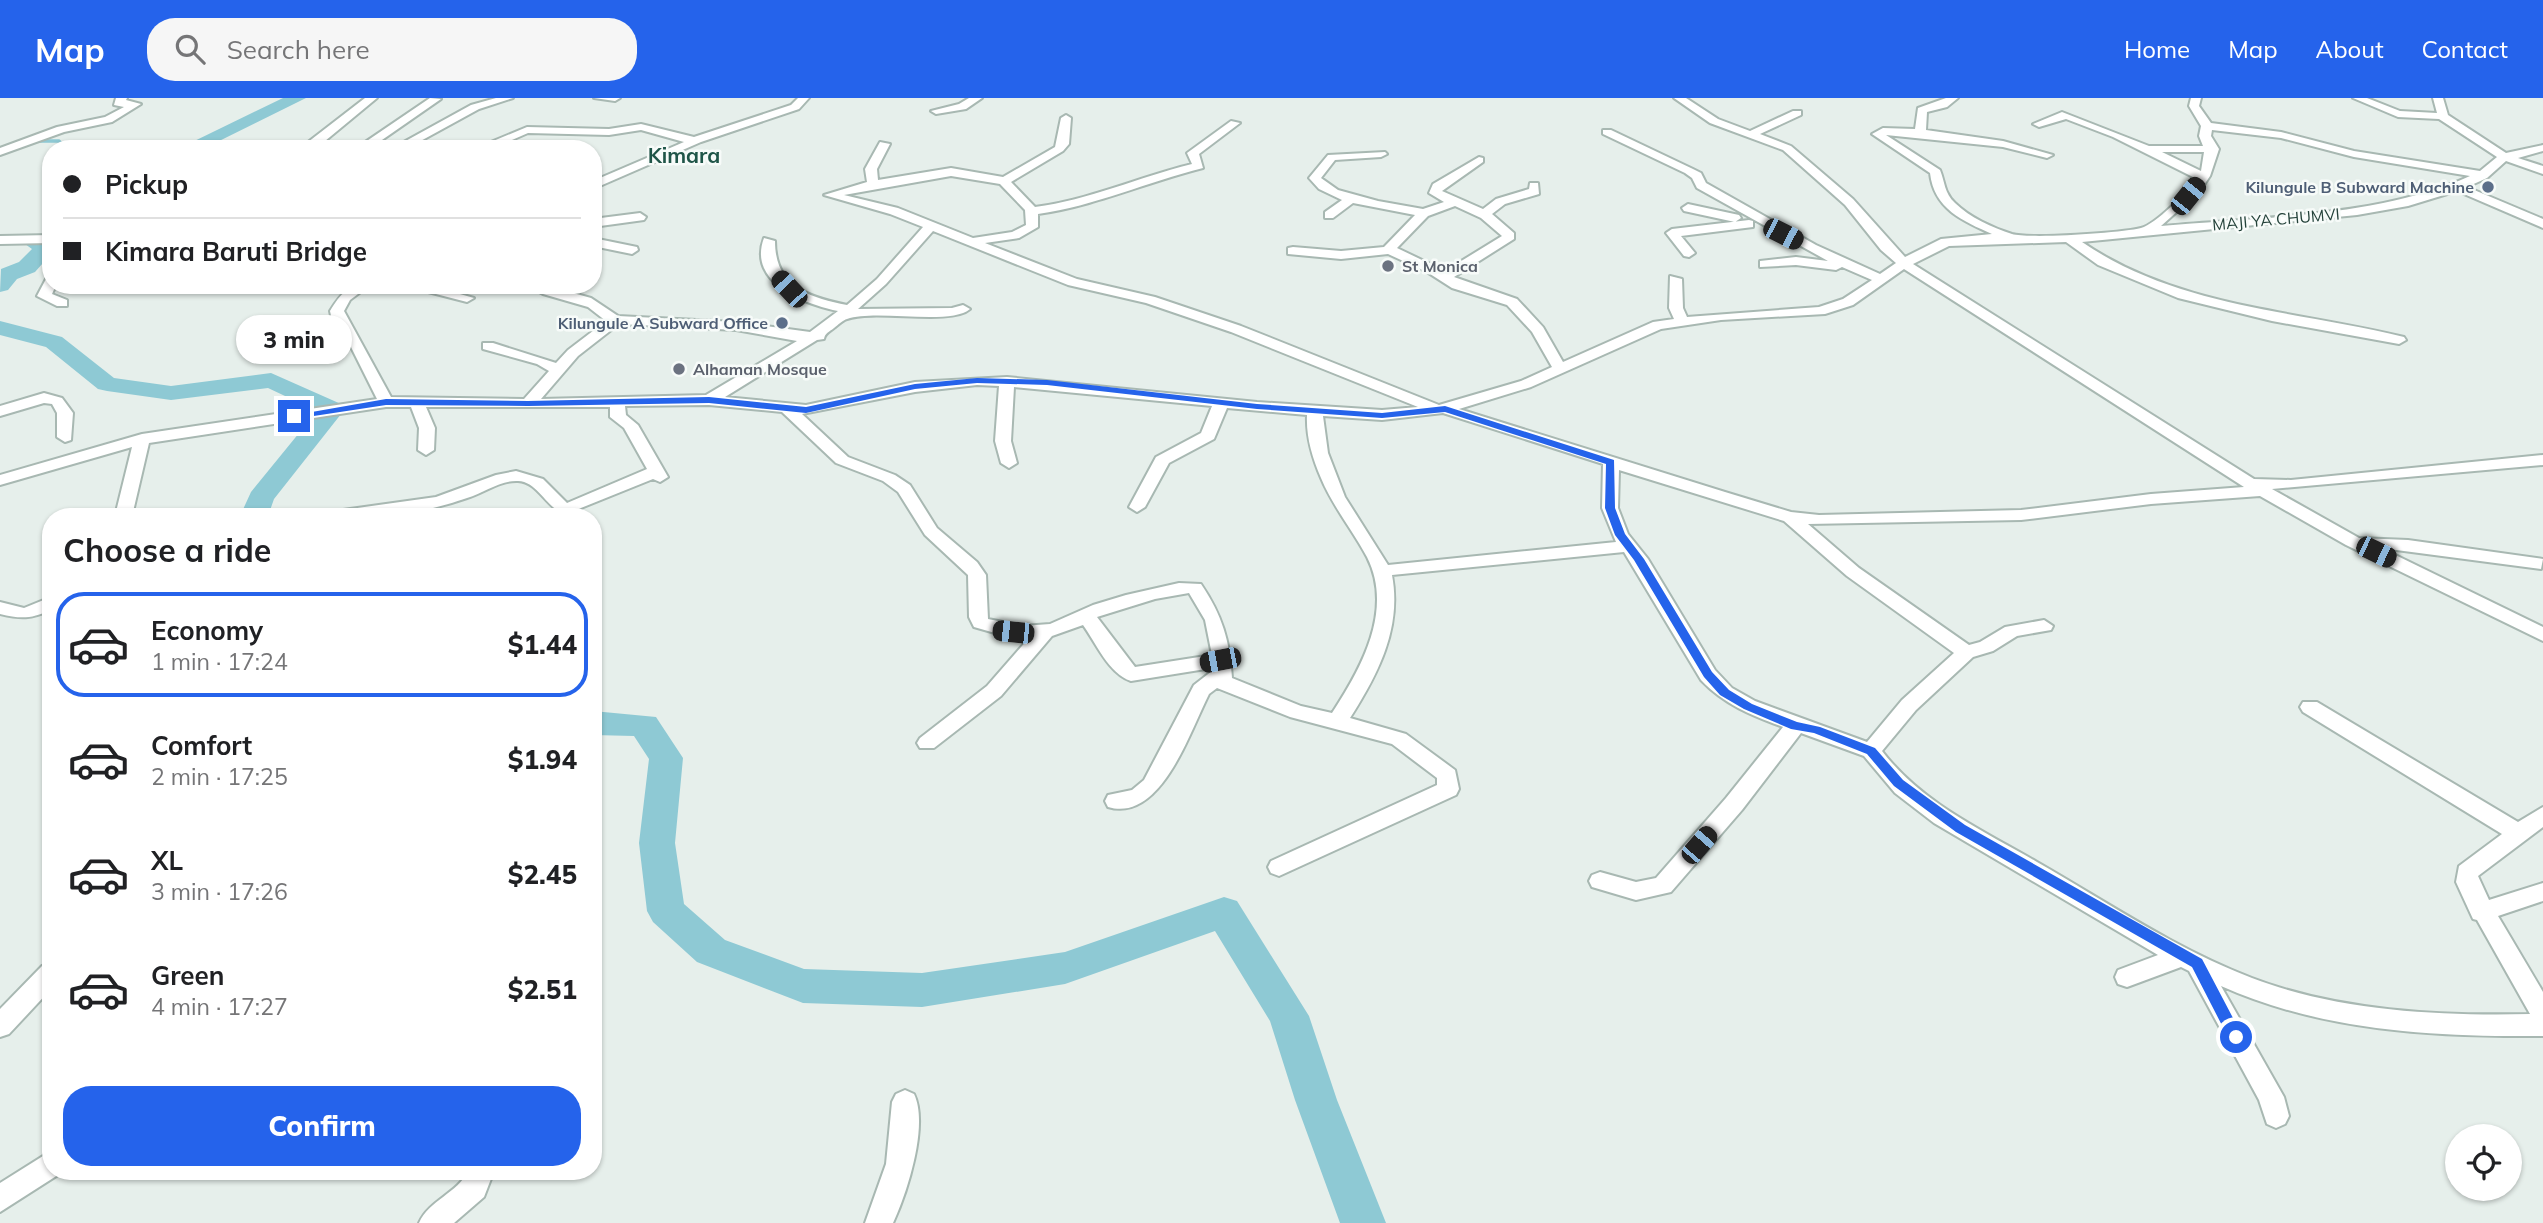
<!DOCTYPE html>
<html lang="en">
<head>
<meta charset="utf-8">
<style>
  :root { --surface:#fff; --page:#f6f6f6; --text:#202124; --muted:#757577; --line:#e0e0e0; --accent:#2563eb }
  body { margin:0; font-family:Mulish,sans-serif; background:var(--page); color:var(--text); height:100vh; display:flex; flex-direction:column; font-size:26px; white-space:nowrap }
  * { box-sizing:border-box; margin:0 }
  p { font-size:23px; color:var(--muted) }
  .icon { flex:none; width:38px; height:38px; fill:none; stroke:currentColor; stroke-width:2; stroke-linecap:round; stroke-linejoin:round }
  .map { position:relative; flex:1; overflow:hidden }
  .sheet { position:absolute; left:42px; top:410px; width:560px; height:672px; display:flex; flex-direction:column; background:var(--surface); border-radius:28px; box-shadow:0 2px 5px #0004 }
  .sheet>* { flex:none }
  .guide { position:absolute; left:42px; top:42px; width:560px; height:154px; border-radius:28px; box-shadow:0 2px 5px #0004; display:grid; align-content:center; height:154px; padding:0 21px; background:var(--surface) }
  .tools { position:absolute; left:2445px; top:1026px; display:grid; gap:14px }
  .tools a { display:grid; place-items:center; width:77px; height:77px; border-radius:50%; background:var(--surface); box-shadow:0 2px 5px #0004; font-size:35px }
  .end { position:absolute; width:32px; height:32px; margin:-16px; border:9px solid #2563eb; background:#fff; box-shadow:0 0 0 4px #fff }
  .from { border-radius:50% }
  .bubble { position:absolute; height:49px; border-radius:24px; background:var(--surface); box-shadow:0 2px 5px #0004; font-size:23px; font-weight:800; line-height:49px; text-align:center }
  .car { position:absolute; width:21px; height:42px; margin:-21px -10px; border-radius:9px; box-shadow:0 0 5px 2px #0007; background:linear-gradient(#222 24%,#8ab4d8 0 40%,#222 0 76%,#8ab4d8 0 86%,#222 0) }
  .guide b { display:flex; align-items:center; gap:24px; height:66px; font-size:26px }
  .guide b+b { border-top:2px solid var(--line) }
  .guide i { width:18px; height:18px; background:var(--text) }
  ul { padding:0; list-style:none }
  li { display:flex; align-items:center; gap:21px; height:105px; margin:0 14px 10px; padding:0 7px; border:4px solid transparent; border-radius:28px }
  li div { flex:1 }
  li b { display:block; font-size:26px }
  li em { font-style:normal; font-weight:800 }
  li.selected { border-color:var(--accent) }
  li>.icon { width:63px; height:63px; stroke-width:1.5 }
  h2 { padding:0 21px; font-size:32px; line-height:84px }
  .primary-button { display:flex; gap:14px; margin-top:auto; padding:14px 21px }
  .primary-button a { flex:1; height:80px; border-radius:28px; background:var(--accent); color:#fff; font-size:28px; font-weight:800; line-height:80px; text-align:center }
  header { display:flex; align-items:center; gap:42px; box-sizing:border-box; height:98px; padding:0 35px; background:var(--accent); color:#fff }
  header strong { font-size:33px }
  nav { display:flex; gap:38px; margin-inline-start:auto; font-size:24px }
  .search { width:490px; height:63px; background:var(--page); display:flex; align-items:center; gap:18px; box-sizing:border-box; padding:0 24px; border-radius:28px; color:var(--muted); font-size:26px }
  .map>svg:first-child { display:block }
</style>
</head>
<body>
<header>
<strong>Map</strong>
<div class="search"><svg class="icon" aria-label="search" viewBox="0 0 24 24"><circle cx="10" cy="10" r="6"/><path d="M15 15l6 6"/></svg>Search here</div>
<nav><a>Home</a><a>Map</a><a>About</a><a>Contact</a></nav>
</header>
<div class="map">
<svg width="2543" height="1125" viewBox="0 0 2543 1125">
  <rect width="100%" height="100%" fill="#e6efeb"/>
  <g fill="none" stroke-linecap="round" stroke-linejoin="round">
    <!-- stream -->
    <path stroke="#8ec9d4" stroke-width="3.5" d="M37,43H59L64,49L72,51"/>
    <!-- river -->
    <path fill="#8ec9d4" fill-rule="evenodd" d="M283,0H306L203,51H178Z
      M51,134V156L35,174L17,181L8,192L0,194L1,171L19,164L32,151L25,146L29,142Z
      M0,223L62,239L114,280L171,288L271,275L341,306L345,311L274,401L268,418H240L251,394L317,313L268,290L171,302L107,293L98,291L46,249L0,237Z
      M593,613L656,619L683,660L675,745L684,806L725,842L804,871L922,875L1065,854L1224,799L1237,803L1309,918L1337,1002L1386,1125H1340L1295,1002L1270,923L1215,833L1065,886L922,909L803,905L697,864L653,824L647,813L639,745L649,661L634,638L593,637Z"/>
    <defs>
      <path id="street" d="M116,0H127L126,2L141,6L112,24L64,34L0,57V50L57,29L105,19L124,9L114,7Z
        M365,0H377L319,48L299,51Z
        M430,0L441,1L369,51H355Z
        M496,0H513L479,11L406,51H391L471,7Z
        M594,0H620L615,3Z
        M798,0H809L799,11L701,44L593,91V83L684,44L641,32L609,37L528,35L491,51H474L527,29L609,31L641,26L694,39L791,7Z
        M969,0H982L966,11L936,16L931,13L959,6Z
        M1674,0H1686L1718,21L1750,33L1793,13H1801V17L1760,36L1791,48L1853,101L1905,159L1941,141L1992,136C1963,123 1934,111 1930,75L1872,36L1883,30L1915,31L1918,10L1946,0H1958L1947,9L1927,14L1926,32L2003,43L2053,57L2047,60L2003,49L1886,37L1940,72C1945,84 1944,95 1955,105C1969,119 1993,130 2012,136C2030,141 2121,135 2141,130C2156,126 2187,94 2197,81L2113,39L2066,21L2039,29L2033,26L2062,14L2149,48H2203L2199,38L2201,28L2189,8L2191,0H2201L2199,8L2211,25L2281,34L2354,53L2480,73L2497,59L2439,21L2398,19L2353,0H2367L2400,13L2437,15L2433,0H2443L2448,17L2506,55L2543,47V53L2518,60L2543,68V76L2506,63L2487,80L2467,89L2543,121V130L2457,93L2408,108L2357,117L2082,144C2179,210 2294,212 2404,239L2406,242L2399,246L2272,223L2178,200L2098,167L2066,144L1949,148L1913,166L2254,381L2291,382L2543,357V367L2272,391L2359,440L2408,442L2543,461L2541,471L2381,450L2543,529V543L2346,447L2260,398L2151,406L2021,422L1808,426L1859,470L1969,547L1980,544L2005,529L2044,522L2053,528L2051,532L2017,538L1993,553L1973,559L1916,612L1882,653C1922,705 1982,732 2037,764C2107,804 2176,851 2252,880C2338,913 2439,918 2530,916L2477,822L2473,821L2456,784L2459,768L2502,736L2303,614L2300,609L2303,604H2317L2518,724L2543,709V729L2478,778L2489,802L2543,785V803L2498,818L2543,894V938C2435,939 2321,933 2221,888L2284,999L2289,1018L2285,1026L2276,1030L2267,1026L2259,1002L2189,873L2181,869L2127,889L2118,886L2115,879L2118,872L2158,857L1934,725L1895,695L1864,658L1801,635L1742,712L1671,794L1636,802L1592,789L1589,783L1592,777L1600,774L1636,784L1656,780L1726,700L1783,629C1751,617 1725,607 1701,582L1624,454L1392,477C1402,530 1378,576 1350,620L1406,636L1455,672L1459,691L1456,697L1279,778L1271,775L1268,769L1271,763L1437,687V680L1392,646L1290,619L1217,590L1209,596C1190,633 1161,725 1108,709L1105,703L1108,697L1132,692L1144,682L1194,587L1212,573V570L1131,583C1109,576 1096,545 1083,527L1052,538L1001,598L934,650H920L917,645L920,640L987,588L1029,540L1002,537L974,529L969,519L968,477L925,437L898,394L883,383L836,365L782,314L709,307L625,308L626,317L638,327L668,379L660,384L653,381L566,416C546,411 539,384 518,383C500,382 484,395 467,400C433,412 369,426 334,417L343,412L436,399L496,377L516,373L543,381L567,405L647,371L624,330L610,319V309H426L435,330L434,352L426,357L418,352L419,330L411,309H386L149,345L132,418H115L132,349L0,387V377L142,336L377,301L347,241L332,222L330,213C341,195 348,187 370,187L350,202L344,213L391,299L524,301L549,273L537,266L483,251V245H493L556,265L568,252L606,223L588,209L543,196L526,187H544L591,200L618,218L736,224L810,234L838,213C805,206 747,185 764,140L775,143C775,189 808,199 847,207L877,181L923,129L890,116L824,97L867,84L865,71L880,44L890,46L877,71L878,82L951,70L1003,79L1055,49L1061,20L1066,17L1071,20L1069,46L1063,53L1011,84L1035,109C1089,102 1139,79 1192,66L1187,55L1231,23L1240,25L1199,56L1203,70C1147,84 1095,108 1038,116V129L1019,140L985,145L1077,181L1155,199L1241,228L1439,307L1521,283L1552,269L1532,234L1507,207L1452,190L1427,174L1388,156L1341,161L1288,156V150L1293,149L1341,153L1384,149L1415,117L1353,105L1333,120H1325V114L1342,102L1319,91L1309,80L1328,57L1385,54L1387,56L1381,59L1335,62L1321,80L1338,92L1378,103L1423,111L1444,104L1429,95L1433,86L1479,59L1483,60V64L1442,93L1483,111L1496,101L1529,91L1530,85H1538L1539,96L1505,106L1492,116L1514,135V141L1454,179L1517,201L1543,229L1563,264L1653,224L1674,221L1669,210L1670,178L1682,181L1683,210L1687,219L1819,209L1843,201L1872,182L1842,169L1836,172L1796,167L1760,169V163L1796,159L1828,163L1697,90L1692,80L1685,75L1603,36V32H1611L1693,71L1701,75L1706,85L1816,147L1880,176L1896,165L1881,152L1845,107L1783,52L1710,25ZM2212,32L2281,40L2354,59L2470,78C2380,119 2260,119 2161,128L2200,93L2210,78L2219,51L2211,38ZM2162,54H2204L2201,73ZM951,78L1000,86L1025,112L1026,127L1012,134L973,140L898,110L844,97ZM1455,108L1481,120L1502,138L1445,173L1397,150L1428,118ZM933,133L1068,187L1146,205L1231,234L1418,309L1382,312L1257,304L1007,279L915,284L806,307L725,299L817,242L824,241C825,235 829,234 834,230C838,227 843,222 847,221C876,211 951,228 970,211L963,207L952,210L858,211L886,186ZM1904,171L2244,389L2151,396L2021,412L1819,417L1791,414L1725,394L1459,311L1531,289L1661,231L1721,222L1825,216L1853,207ZM619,226L736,232L797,243L706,297L541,301L578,258ZM977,287L999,288L995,343L1001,365L1009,370L1017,365L1011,343L1014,289L1212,308L1201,335L1156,359L1129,409L1137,414L1145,409L1169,365L1214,341L1227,310L1307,317C1306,339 1312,359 1321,380C1333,409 1352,431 1367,459C1394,512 1361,571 1332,615L1301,608L1232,580C1230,543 1222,517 1201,486L1179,485L1126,497L1093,507L1050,526L1023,528L988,521L986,477L977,464L937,430L910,387L895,377L848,359L802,316L915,294ZM1443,315L1603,366L1602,410L1616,444L1388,467L1345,399L1328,355L1323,318L1382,322ZM1619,372L1784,423L1847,478L1954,555L1902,602L1867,644L1755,603L1732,590L1715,572L1648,461L1628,436L1618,410ZM1189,495L1205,522L1212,557L1135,569L1097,519L1155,501Z
        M1688,106L1739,117L1741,120L1735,124L1684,113L1682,110Z
        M640,115L646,119L644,122L593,129V121Z
        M1749,122L1753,123V129L1681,138L1695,155L1689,159L1684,158L1666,135L1672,131Z
        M51,137V145L0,146V138Z
        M593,140L637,149L638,152L632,156L593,148Z
        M51,180V187H56L52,196L67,202V208H57L37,198L46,181Z
        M401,187H428L474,200L467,204Z
        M44,295L62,300L73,315L71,342L65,344L57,339V315L52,306L44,305L0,318V308Z
        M51,499V512C31,521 21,521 0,516V504L24,510Z
        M51,865V891L9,936L0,939V911L42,868Z
        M905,992L914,996C929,1027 907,1095 893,1125H865L886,1066L892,1004L896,996Z
        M51,1053V1073H62L61,1075L0,1114V1085Z
        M468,1073H494L484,1099L454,1125H419C429,1102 458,1095 468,1073Z"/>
    </defs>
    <!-- street casing -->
    <use href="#street" stroke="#a8b8b2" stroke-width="4"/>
    <!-- street -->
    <use href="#street" fill="#fff" fill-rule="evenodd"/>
  </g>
  <!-- route -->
  <path fill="#2563eb" d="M977,280L1047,282L1257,306L1382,315L1445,308L1614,362L1615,410L1625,436L1644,461L1712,574L1729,592L1752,606L1797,624L1820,629L1875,650L1903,682L1965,727L2202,861L2243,939L2241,943H2230L2192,869L1956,734L1894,688L1867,656L1814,635L1791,631L1744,611L1720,597L1704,579L1634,462L1615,437L1605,410L1606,366L1445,314L1382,320L1257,311L1047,287L977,285L915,291L806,315L709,305L528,308L386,307L294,321L289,318L386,301L528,303L709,299L806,309L915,286Z"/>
  <!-- markers -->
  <g fill="#5c6f8a" stroke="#f7fbf9" stroke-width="2.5">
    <circle cx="2488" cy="89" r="7"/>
    <circle cx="782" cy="225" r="7"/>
  </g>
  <g fill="#6b7280" stroke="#f7fbf9" stroke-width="2.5">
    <circle cx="1388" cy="168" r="7"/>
    <circle cx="679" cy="271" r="7"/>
  </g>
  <g text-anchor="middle" stroke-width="5" stroke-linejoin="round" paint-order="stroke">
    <!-- far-service labels -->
    <g font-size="16" font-weight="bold" fill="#4e5e75" stroke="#f7fbf9" text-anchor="end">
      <text x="2474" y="95">Kilungule B Subward Machine</text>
      <text x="768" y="231">Kilungule A Subward Office</text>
    </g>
    <!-- far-street labels -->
    <g font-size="16" fill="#24423a" stroke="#f7fbf9">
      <text transform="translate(2276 121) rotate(-5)" y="6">MAJI YA CHUMVI</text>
    </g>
    <!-- far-worship labels -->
    <g font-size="16" font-weight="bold" fill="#5b616d" stroke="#f7fbf9" text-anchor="start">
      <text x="1402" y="174">St Monica</text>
      <text x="693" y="277">Alhaman Mosque</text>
    </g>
    <!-- far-district labels -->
    <g font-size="21" font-weight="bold" fill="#1f5548" stroke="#f7fbf9">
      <text x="684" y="65">Kimara</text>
    </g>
  </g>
</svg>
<div class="tools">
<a><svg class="icon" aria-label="locate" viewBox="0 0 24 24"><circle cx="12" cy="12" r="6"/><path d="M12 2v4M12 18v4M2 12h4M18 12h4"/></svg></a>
</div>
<i class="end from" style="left:2236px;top:939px"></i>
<i class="end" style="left:294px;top:318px"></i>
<div class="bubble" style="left:236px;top:217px;width:116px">3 min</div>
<i class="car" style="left:2188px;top:98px;rotate:39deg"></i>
<i class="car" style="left:1783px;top:136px;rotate:117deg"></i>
<i class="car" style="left:789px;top:191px;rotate:317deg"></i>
<i class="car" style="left:2376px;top:454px;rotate:116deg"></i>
<i class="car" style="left:1013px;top:534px;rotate:276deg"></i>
<i class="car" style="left:1220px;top:562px;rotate:259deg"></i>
<i class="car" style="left:1699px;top:747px;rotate:41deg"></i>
<div class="guide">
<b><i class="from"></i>Pickup</b>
<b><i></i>Kimara Baruti Bridge</b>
</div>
<section class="sheet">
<h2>Choose a ride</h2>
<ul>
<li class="selected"><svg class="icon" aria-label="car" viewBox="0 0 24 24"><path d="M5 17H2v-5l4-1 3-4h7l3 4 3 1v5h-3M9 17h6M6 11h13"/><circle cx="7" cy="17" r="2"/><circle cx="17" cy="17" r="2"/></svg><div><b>Economy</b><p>1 min · 17:24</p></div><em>$1.44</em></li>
<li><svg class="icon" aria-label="car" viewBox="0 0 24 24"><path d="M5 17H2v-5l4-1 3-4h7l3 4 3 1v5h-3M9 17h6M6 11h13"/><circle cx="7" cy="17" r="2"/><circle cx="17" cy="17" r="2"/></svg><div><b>Comfort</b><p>2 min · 17:25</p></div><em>$1.94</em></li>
<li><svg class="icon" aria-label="car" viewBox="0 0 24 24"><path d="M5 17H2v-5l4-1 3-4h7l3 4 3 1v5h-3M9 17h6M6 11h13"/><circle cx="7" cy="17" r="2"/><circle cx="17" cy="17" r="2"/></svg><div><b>XL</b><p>3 min · 17:26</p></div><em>$2.45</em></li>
<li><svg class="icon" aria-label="car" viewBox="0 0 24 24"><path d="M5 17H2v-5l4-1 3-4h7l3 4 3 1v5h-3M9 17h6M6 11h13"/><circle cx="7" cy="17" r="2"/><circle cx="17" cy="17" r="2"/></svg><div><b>Green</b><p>4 min · 17:27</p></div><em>$2.51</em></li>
</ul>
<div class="primary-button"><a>Confirm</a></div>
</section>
</div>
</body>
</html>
